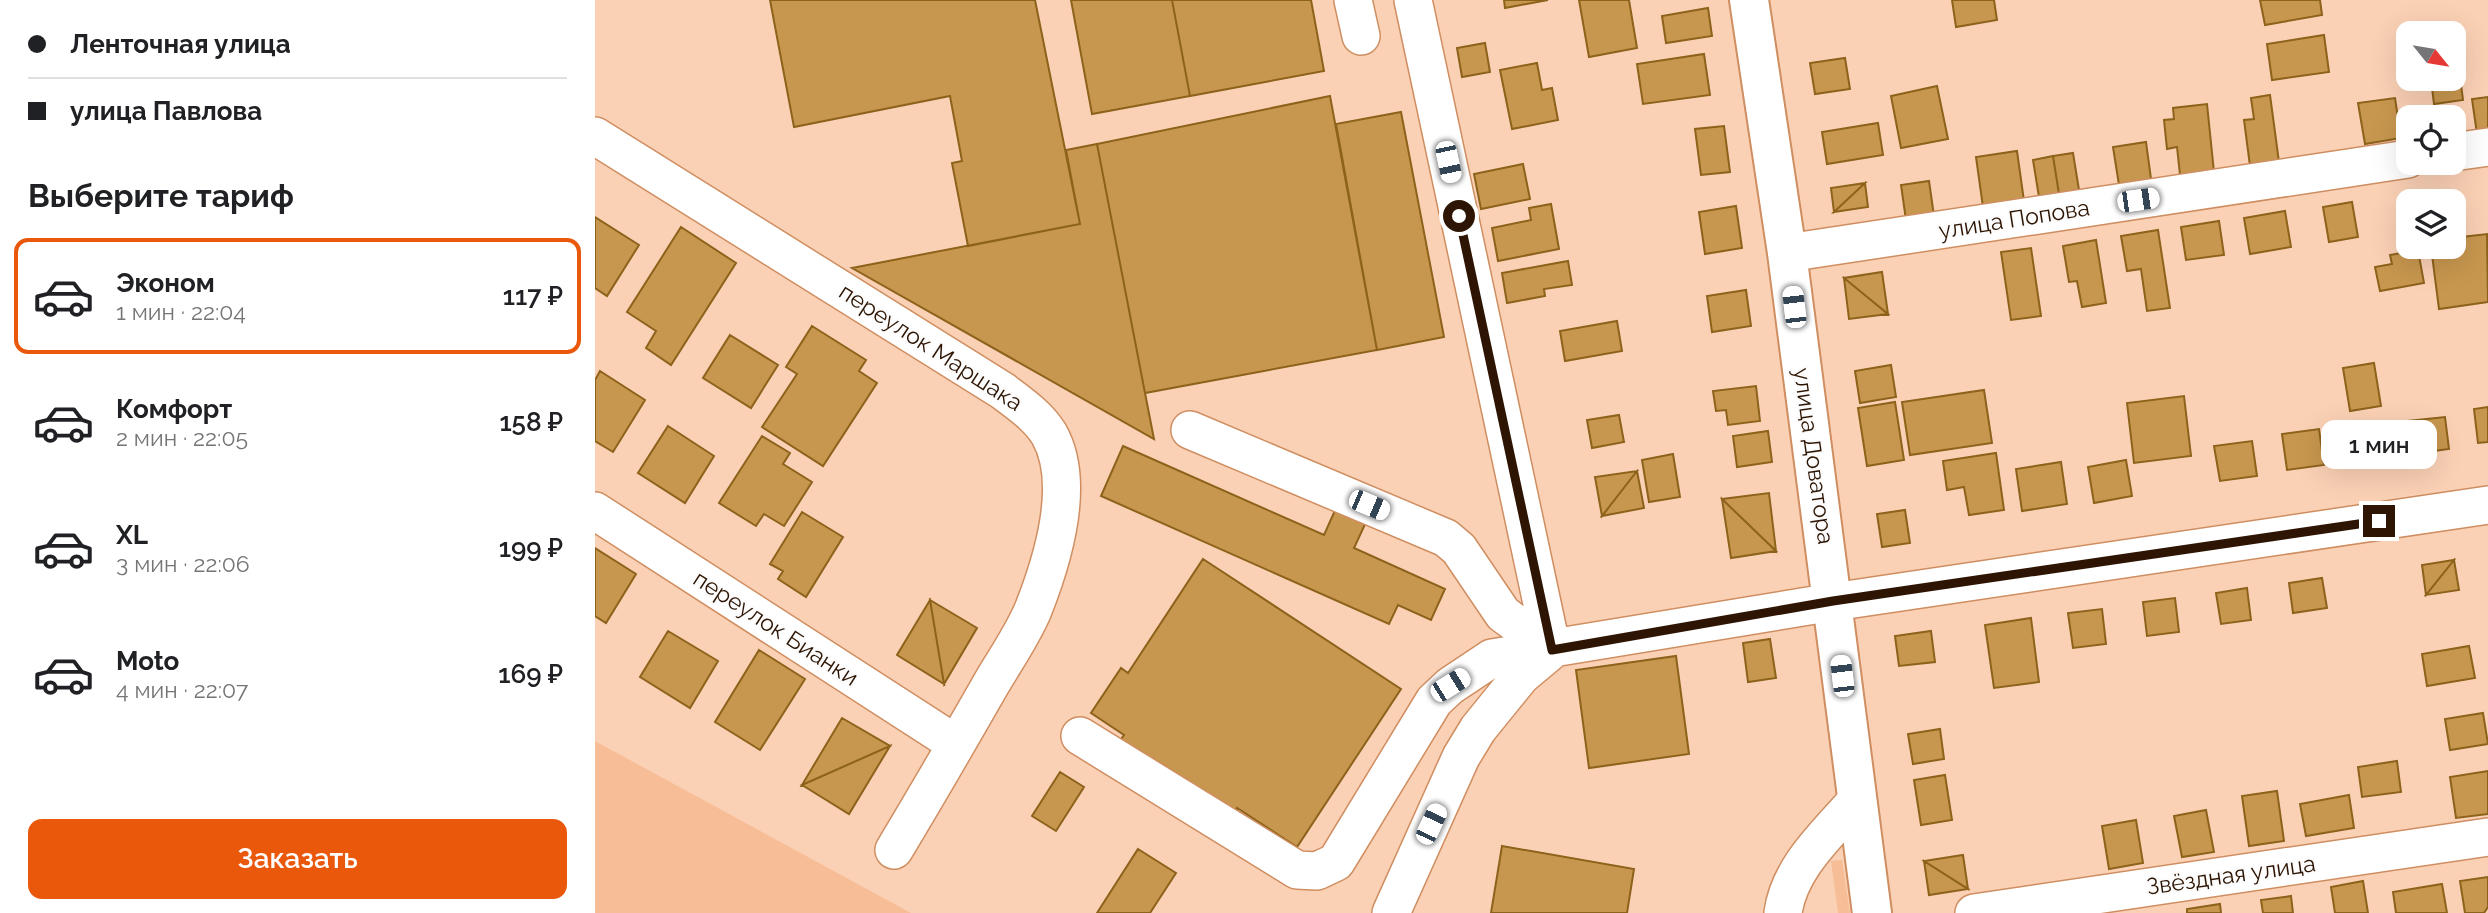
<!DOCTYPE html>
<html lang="ru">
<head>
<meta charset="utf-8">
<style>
  :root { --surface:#fff; --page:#f6f6f6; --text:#202124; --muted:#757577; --line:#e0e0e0; --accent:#ea580c }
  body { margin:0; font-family:Raleway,sans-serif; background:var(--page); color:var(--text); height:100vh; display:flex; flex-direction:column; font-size:26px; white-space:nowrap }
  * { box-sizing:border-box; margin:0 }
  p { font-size:23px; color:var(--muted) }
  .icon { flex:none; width:38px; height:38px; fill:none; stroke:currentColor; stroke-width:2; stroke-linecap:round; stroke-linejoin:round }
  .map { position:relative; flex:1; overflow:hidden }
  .drawer { display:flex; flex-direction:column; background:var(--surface); width:595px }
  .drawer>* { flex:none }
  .banner { display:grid; align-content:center; height:154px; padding:0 28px; background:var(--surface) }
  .needle { width:46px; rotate:120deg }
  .buttons { position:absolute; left:1801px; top:21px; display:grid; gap:14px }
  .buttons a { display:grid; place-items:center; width:70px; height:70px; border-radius:14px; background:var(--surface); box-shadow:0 7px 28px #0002; font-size:35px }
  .end { position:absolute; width:32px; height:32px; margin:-16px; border:9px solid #2d1403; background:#fff; box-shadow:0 0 0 4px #fff }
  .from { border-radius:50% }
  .bubble { position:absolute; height:49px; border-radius:14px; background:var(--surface); box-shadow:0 7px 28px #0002; font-size:23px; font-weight:600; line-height:49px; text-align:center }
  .car { position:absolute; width:21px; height:42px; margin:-21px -10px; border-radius:9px; box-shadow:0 0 5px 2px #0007; background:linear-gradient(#fff 24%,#345 0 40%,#fff 0 76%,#345 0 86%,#fff 0) }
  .banner b { display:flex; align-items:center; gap:24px; height:66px; font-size:26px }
  .banner b+b { border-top:2px solid var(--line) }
  .banner i { width:18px; height:18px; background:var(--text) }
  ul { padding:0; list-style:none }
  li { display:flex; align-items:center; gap:21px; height:116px; margin:0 14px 10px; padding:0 14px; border:4px solid transparent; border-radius:14px }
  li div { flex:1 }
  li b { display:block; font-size:26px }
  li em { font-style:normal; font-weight:600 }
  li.on { border-color:var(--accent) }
  li>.icon { width:63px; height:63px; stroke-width:1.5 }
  h2 { padding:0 28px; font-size:32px; line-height:84px }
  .button { display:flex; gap:14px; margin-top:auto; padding:14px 28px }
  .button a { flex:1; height:80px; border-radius:14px; background:var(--accent); color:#fff; font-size:28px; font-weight:600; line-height:80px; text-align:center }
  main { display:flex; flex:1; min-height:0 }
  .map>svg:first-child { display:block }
</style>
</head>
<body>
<main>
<section class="drawer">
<div class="banner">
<b><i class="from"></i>Ленточная улица</b>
<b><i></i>улица Павлова</b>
</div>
<h2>Выберите тариф</h2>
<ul>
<li class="on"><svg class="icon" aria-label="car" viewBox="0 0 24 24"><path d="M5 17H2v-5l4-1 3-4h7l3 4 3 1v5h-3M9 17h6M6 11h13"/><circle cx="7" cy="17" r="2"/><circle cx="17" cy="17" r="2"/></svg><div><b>Эконом</b><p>1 мин · 22:04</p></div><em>117 ₽</em></li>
<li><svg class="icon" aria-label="car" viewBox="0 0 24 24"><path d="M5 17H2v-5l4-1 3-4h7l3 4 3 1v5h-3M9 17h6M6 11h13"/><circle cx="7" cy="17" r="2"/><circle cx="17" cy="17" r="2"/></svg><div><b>Комфорт</b><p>2 мин · 22:05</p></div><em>158 ₽</em></li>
<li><svg class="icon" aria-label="car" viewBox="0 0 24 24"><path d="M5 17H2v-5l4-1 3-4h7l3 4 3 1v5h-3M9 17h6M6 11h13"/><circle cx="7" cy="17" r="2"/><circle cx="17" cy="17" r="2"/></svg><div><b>XL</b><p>3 мин · 22:06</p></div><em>199 ₽</em></li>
<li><svg class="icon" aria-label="car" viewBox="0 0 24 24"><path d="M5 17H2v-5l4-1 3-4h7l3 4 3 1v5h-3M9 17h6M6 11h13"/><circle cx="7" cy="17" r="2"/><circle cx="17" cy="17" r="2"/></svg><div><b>Moto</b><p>4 мин · 22:07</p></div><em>169 ₽</em></li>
</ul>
<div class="button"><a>Заказать</a></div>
</section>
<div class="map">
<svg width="1893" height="913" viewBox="0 0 1893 913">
  <rect width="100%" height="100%" fill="#fbd1b5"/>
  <!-- green -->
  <path fill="#f6bd97" d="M0,741L316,913H0Z
    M1247,860L1255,913H1243L1236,861Z"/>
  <!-- building -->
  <path fill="#c8974f" stroke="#8d621b" stroke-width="2" d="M175,0H440L485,224L373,246L357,163L367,161L355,96L199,127Z
    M476,0H577L595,96L497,114Z
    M577,0H716L729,71L595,96Z
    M909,0H953L910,8Z
    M984,0H1034L1042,48L994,57Z
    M1357,0H1399L1402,20L1361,27Z
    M1665,0H1725L1727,15L1670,25Z
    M1113,8L1117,36L1071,43L1067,16Z
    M1729,35L1734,72L1677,80L1672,44Z
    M890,43L895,72L867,77L862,48Z
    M1858,53H1862L1868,100L1839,104L1836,79H1858Z
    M1109,54L1115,95L1048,104L1042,64Z
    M1250,58L1255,89L1220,94L1215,63Z
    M942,63L947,90L957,88L963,120L917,129L905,70Z
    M1342,86L1353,139L1306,148L1296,96Z
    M1675,95L1684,162L1655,166L1649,120L1659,119L1656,98Z
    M735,96L782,350L550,393L502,144Z
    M1893,97V132L1882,134L1877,99Z
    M1800,98L1806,138L1770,144L1763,103Z
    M1612,104L1619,172L1585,175L1582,147L1572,149L1569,120L1579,119L1578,108Z
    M806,112L849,337L782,350L741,124Z
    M1283,123L1288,155L1232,164L1227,132Z
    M1129,126L1135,172L1106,175L1100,129Z
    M1551,142L1556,179L1524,185L1518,147Z
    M502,144L550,393L559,439L257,268L485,224L471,150Z
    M1422,151L1429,201L1388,207L1381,157Z
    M1478,153L1484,190L1464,194L1458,156Z
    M1458,156L1464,194L1444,197L1438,160Z
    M928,164L935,199L886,209L879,174Z
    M1334,181L1339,216L1311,220L1306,185Z
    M1270,183L1239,212L1236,188Z
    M1270,183L1273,207L1239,212Z
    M1757,202L1763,237L1734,242L1728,207Z
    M956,204L964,249L903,261L897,228L936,220L934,208Z
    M1141,206L1147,248L1110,254L1104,212Z
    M1690,211L1696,247L1655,254L1649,218Z
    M0,217L44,245L12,296L0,288Z
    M1624,221L1629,255L1591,260L1586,227Z
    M86,227L141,263L76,365L51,348L61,331L32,312Z
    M1563,230L1575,308L1552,311L1546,269L1532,271L1526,236Z
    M1892,234L1893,302L1844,309L1836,247H1858V238Z
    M1501,240L1511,303L1487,307L1482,281L1474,282L1468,246Z
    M1436,248L1446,316L1416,320L1406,252Z
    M1823,250L1829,283L1785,291L1780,267L1797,264L1795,255Z
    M973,261L977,285L949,289L950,296L912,303L907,273Z
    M1287,272L1293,314L1249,278Z
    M1249,278L1293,314L1254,319Z
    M1151,290L1156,326L1117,332L1112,296Z
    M1022,321L1027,351L970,361L965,331Z
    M217,326L271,360L264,371L282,383L228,466L167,427L202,374L191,367Z
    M135,335L183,365L156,408L108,378Z
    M1779,363L1786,406L1755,411L1748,368Z
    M1296,365L1301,397L1265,403L1260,371Z
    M5,371L50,400L18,452L0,441V380Z
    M1161,386L1165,421L1133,425L1131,410L1121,411L1118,391Z
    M1389,390L1397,443L1315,455L1307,402Z
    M1589,396L1596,456L1539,463L1532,403Z
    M1300,402L1309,460L1272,466L1263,408Z
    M1893,407V442L1883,443L1879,409Z
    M1024,415L1029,442L997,448L992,420Z
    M1850,417L1854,449L1817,454L1813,421Z
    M73,426L119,456L90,503L43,473Z
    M1724,429L1729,465L1692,470L1687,434Z
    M1173,431L1177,462L1142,467L1138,436Z
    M167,436L195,453L188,464L217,482L189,526L169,514L161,526L124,503Z
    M1657,441L1662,476L1625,481L1619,446Z
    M528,446L729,535L742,506L772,520L759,548L850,589L836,620L803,605L794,624L506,496Z
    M1401,453L1409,510L1374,515L1369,487L1352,490L1348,461Z
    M1078,454L1085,497L1054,502L1047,460Z
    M1531,460L1537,496L1499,503L1493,467Z
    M1466,462L1472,504L1427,511L1421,469Z
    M1042,471L1049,508L1007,516Z
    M1042,471L1007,516L1000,477Z
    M1174,493L1181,551L1127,499Z
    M1127,499L1181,551L1136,558Z
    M1310,510L1315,543L1287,547L1282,514Z
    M207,512L248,537L211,597L183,579L188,571L175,564Z
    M0,548L41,574L11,623L0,616Z
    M608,559L806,689L702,847L642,808L635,820L521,746L529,735L496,713L526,668L533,673Z
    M1859,560L1864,590L1831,595Z
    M1859,560L1831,595L1827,565Z
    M1727,578L1732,608L1698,613L1694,583Z
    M1652,588L1656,620L1626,624L1621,593Z
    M1580,598L1584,632L1552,636L1548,602Z
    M335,600L349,684L302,655Z
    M335,600L382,628L349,684Z
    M1507,609L1511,644L1478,648L1473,613Z
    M1436,618L1444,682L1399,688L1390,625Z
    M73,631L123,661L95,708L45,677Z
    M1336,631L1340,662L1304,666L1300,636Z
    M1175,639L1181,678L1153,682L1148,643Z
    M1874,646L1880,678L1832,686L1827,654Z
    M164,650L210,679L165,750L120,722Z
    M1081,656L1094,754L994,768L981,670Z
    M1888,713L1893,744L1855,750L1850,719Z
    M247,718L295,746L207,785Z
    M1345,729L1349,759L1318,764L1313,734Z
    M295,746L254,814L207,785Z
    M1802,761L1806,792L1767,797L1763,767Z
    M1893,771V814L1861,818L1855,777Z
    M465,772L489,787L461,831L437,816Z
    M1350,775L1357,820L1326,825L1319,780Z
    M1682,791L1689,841L1654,846L1647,796Z
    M1754,795L1759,828L1711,836L1705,804Z
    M1611,810L1619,852L1587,857L1579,816Z
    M1541,820L1548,863L1514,869L1507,826Z
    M907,846L1039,869L1032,913H896Z
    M543,849L581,873L555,913H502Z
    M1368,855L1373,889L1329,861Z
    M1329,861L1373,889L1334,895Z
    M1893,877V907L1889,913H1870L1865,881Z
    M1768,881L1773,913H1740L1736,887Z
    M1847,884L1852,913H1801L1798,892Z
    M1696,896L1698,913H1668L1666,900Z
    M1625,904L1626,913H1592V909Z"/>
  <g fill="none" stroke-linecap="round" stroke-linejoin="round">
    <defs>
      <path id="minor" d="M758,0L766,36
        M818,0L957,650
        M0,136L408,391C425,404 443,416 454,434C482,483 457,562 438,610C427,636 410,660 396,684C364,740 332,795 299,850
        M1858,152L1893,147
        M1192,253L1813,159
        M595,430L851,538L864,549L908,614L957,650
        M0,511L361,744
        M485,736L702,870L722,871L741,862L839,701L855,686L897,658L1238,602L1893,505
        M796,913L866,757L883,729L926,676L957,650
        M1188,913C1194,867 1234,833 1262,800
        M1379,913L1893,837"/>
      <path id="major" d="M1154,0L1192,253L1277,913"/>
    </defs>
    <!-- minor casing -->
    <use href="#minor" stroke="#cf8e61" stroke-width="40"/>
    <!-- major casing -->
    <use href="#major" stroke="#cf8e61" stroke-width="42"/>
    <!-- minor -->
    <use href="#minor" stroke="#fff" stroke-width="37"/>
    <!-- major -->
    <use href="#major" stroke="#fff" stroke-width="38"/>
  </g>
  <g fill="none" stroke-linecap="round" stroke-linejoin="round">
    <!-- route -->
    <path stroke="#2d1403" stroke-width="9" d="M864,216L957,650L1238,601L1784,521"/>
  </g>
  <g text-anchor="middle" stroke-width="5" stroke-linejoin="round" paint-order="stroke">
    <!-- street labels -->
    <g font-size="23" fill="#2d1403" stroke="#fcfcfc">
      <text transform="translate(1419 219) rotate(-9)" y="8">улица Попова</text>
      <text transform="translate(336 347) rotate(33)" y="8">переулок Маршака</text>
      <text transform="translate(1219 456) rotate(82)" y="8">улица Доватора</text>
      <text transform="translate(181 628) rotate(33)" y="8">переулок Бианки</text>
      <text transform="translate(1636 875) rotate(-8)" y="8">Звёздная улица</text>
    </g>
  </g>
</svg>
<div class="buttons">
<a><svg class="needle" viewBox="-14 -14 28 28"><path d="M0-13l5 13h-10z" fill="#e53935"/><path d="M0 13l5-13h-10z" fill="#757577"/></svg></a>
<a><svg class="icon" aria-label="locate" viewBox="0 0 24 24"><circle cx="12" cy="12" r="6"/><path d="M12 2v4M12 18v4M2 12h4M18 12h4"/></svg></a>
<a><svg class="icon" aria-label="layers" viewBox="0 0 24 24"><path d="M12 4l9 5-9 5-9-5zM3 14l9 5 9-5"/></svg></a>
</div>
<i class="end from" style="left:864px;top:216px"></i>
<i class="end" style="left:1784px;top:521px"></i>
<div class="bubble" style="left:1726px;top:420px;width:116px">1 мин</div>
<i class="car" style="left:853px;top:162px;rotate:168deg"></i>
<i class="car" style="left:1543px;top:200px;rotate:82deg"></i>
<i class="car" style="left:1199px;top:307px;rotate:353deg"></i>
<i class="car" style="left:774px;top:505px;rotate:113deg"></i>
<i class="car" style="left:1247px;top:676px;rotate:353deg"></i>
<i class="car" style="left:855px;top:685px;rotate:58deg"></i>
<i class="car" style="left:836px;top:824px;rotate:25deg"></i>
</div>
</main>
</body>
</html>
